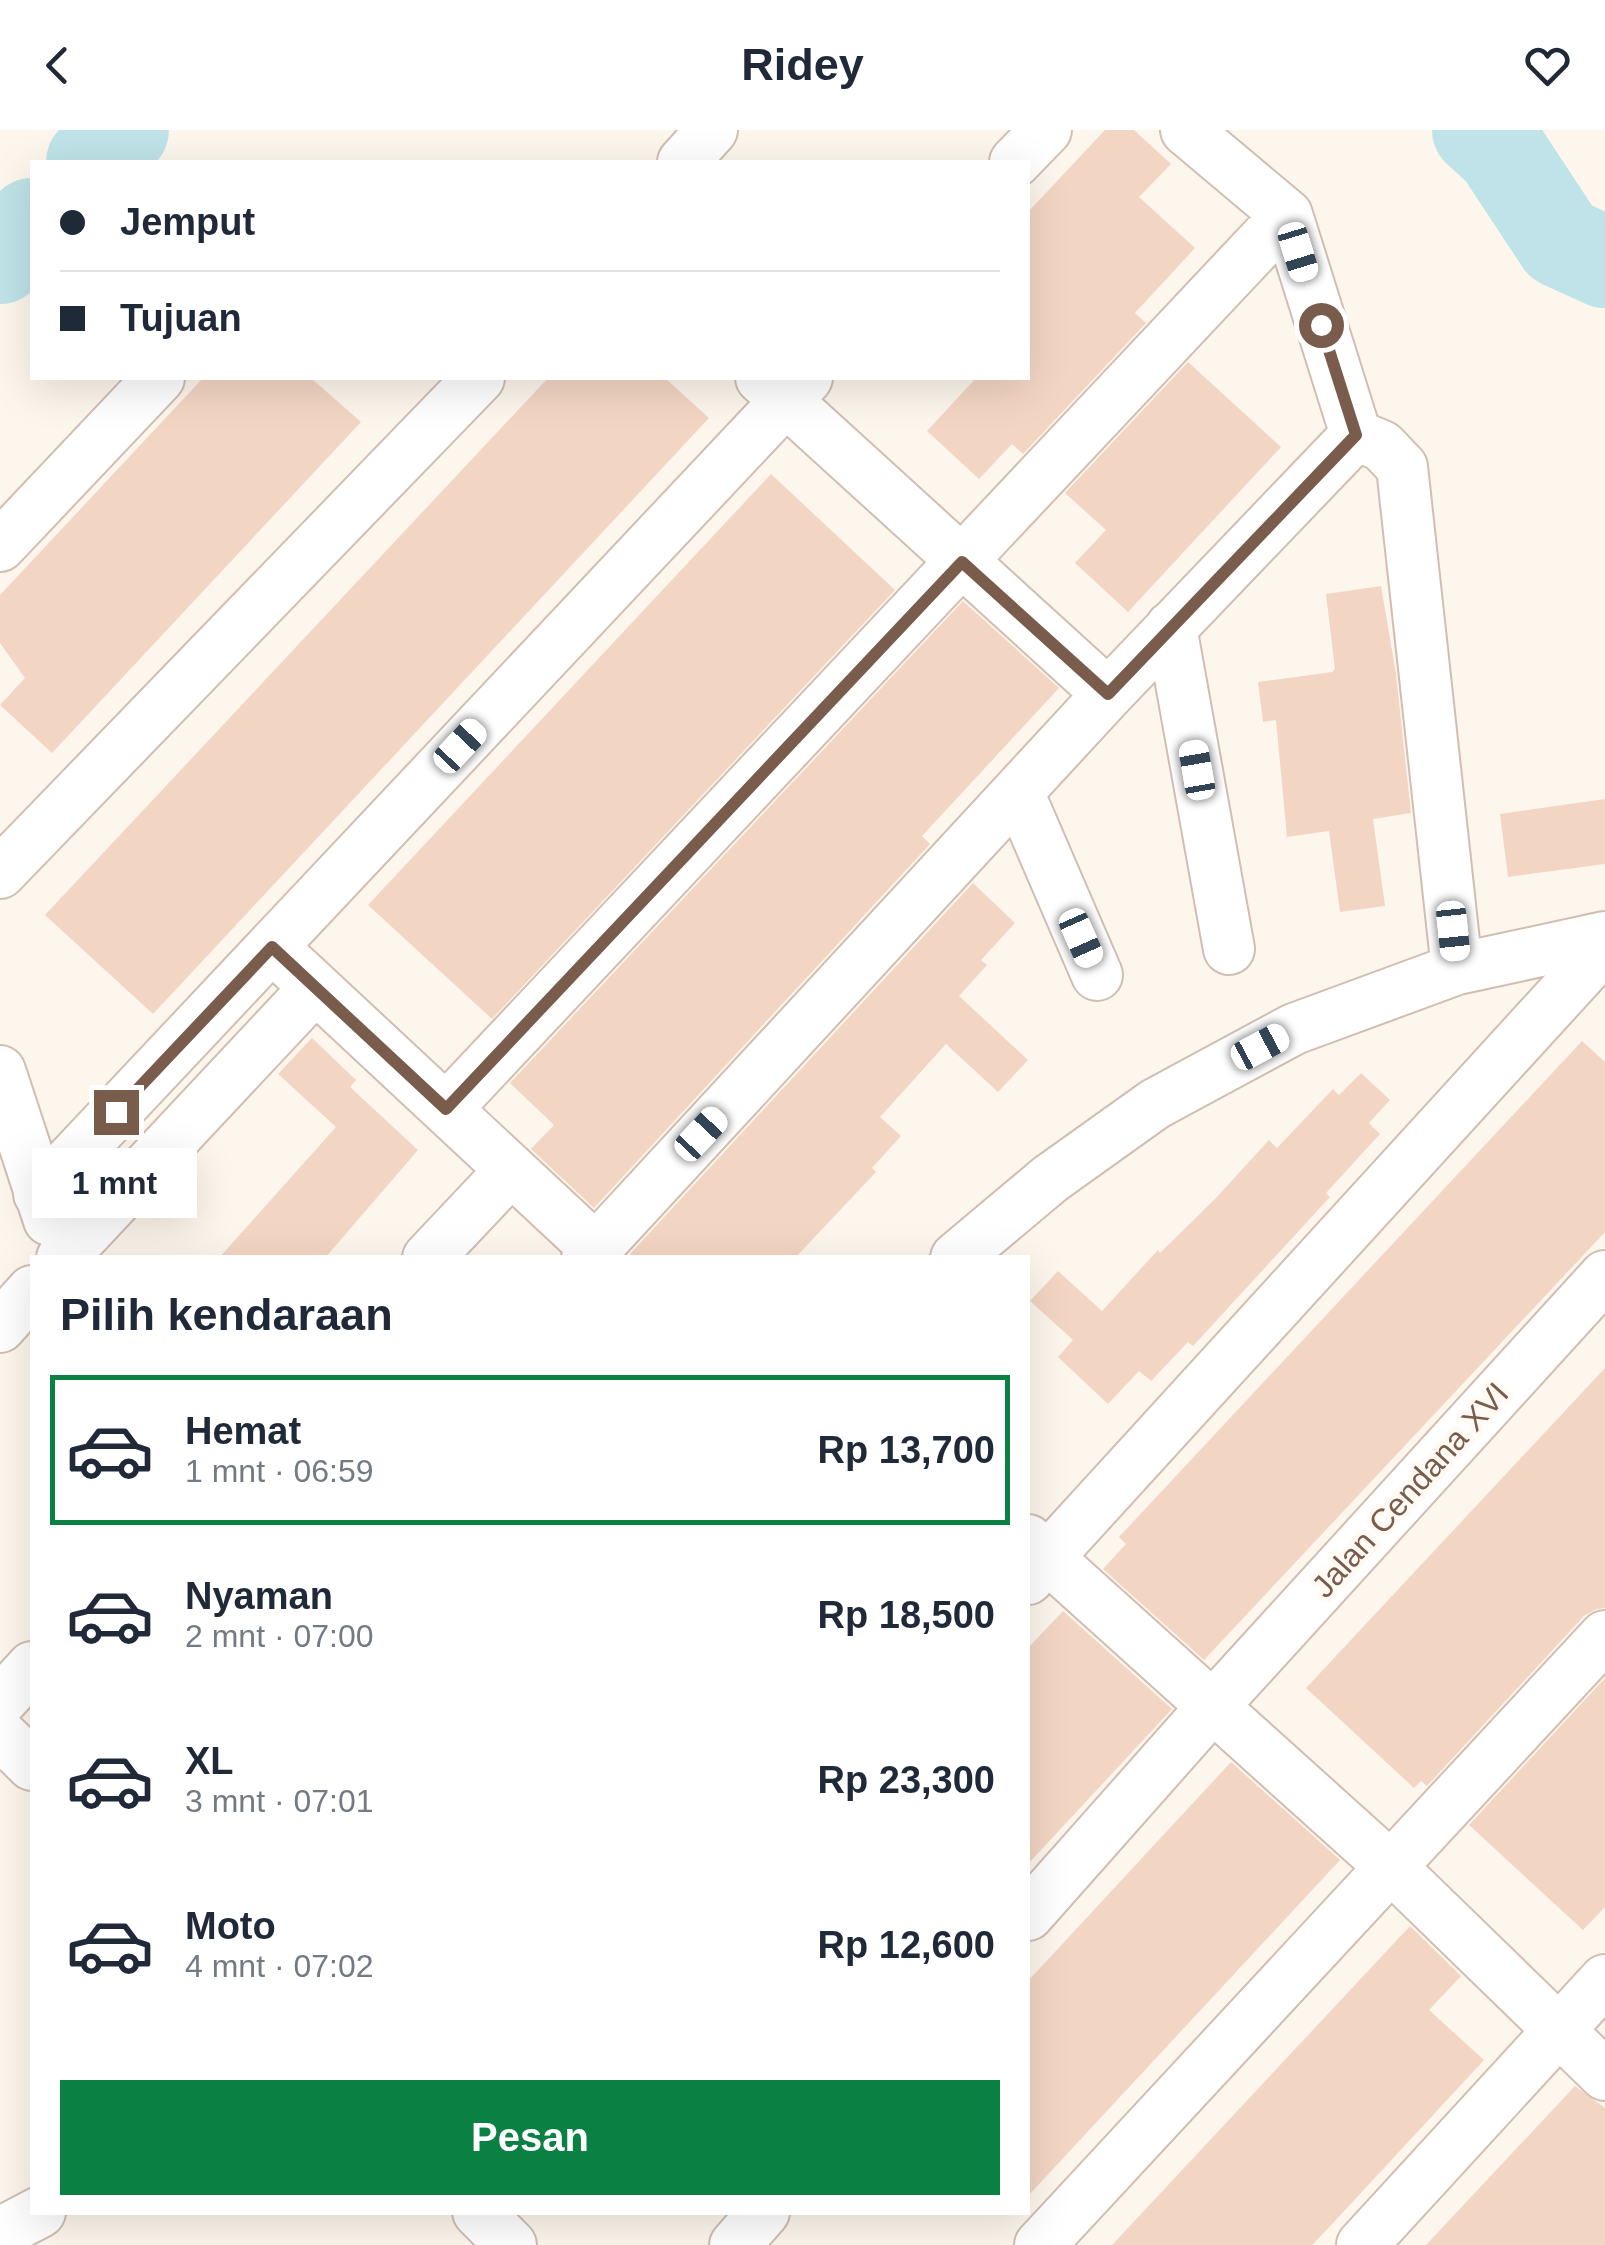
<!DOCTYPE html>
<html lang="id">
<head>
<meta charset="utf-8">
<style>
  :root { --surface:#fff; --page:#f2f2f3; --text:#1f2937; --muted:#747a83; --line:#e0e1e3; --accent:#0b8043 }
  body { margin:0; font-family:Arial,sans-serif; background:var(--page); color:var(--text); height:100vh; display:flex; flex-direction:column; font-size:38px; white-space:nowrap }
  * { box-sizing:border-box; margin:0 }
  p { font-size:32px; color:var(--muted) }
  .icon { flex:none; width:55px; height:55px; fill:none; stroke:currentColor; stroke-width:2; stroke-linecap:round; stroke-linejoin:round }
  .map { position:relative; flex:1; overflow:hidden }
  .sheet { position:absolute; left:30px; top:1125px; width:1000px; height:960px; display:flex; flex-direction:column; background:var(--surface); border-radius:0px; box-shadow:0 10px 40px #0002 }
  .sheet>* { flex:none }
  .banner { position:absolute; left:30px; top:30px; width:1000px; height:220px; border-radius:0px; box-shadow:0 10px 40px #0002; display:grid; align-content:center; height:220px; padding:0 30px; background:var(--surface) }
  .end { position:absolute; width:45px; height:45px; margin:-22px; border:12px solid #7a5c4d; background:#fff; box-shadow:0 0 0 5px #fff }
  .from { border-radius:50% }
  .bubble { position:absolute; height:70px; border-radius:0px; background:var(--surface); box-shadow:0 10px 40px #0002; font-size:32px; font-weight:700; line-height:70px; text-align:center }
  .car { position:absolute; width:30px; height:60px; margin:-30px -15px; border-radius:12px; box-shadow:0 0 8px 2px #0007; background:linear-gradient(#fff 24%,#345 0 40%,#fff 0 76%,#345 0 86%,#fff 0) }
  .banner b { display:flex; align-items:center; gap:35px; height:95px; font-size:38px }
  .banner b+b { border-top:2px solid var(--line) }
  .banner i { width:25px; height:25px; background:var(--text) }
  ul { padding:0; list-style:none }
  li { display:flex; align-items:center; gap:30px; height:150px; margin:0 20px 15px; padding:0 10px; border:5px solid transparent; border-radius:0px }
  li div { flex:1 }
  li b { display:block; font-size:38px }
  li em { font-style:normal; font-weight:700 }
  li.on { border-color:var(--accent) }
  li>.icon { width:90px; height:90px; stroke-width:1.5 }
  h2 { padding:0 30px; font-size:45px; line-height:120px }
  .button { display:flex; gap:20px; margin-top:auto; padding:20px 30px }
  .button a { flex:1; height:115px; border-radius:0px; background:var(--accent); color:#fff; font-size:40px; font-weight:700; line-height:115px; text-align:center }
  header { display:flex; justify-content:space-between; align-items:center; height:130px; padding:0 30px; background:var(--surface); font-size:45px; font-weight:700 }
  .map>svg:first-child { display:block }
</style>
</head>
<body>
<header><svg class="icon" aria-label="back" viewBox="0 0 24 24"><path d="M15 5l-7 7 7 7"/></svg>Ridey<svg class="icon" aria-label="heart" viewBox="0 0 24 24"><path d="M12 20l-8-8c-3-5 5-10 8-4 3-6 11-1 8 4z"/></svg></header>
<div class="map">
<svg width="1605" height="2115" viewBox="0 0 1605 2115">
  <rect width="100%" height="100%" fill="#fdf6ec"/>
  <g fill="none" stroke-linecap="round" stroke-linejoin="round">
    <!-- river -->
    <path stroke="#bfe3e8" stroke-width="92" d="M1478,0L1501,21L1561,112L1605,132
      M92,32L123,0
      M0,128L32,94"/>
  </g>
  <!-- building -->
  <path fill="#f3d5c3" d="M1105,0H1134L1171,34L1139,67L1195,118L1135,183L1146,193L1023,324L1012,314L979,349L927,301L976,248H1028V82Z
    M1188,232L1281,317L1128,482L1075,433L1106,400L1065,363Z
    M203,248H311L361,292L52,623L0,575L25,548L0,513V465Z
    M548,248H665L709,288L153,884L45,785Z
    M771,344L895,460L492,889L368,775Z
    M1381,456L1396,544L1411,683L1373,689L1385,776L1340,782L1329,701L1287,707L1276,590L1263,592L1258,552L1332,542L1335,539L1326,464Z
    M963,471L1059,558L922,706L930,714L594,1078L531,1019L554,995L510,953Z
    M1605,669V734L1508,747L1500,684Z
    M973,753L1015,793L981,830L987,835L959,866L1028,930L998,962L946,914L880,987L901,1006L872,1038L876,1042L795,1128H633L630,1124Z
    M312,908L356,950L350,957L418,1020L325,1128H219L336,997L278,944Z
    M1582,911L1605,932V1102L1204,1530L1103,1439L1126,1414L1119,1407Z
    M1361,943L1390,970L1369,993L1380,1004L1326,1063L1330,1067L1193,1216L1188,1212L1151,1251L1139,1241L1108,1274L1058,1227L1073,1210L1030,1171L1058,1141L1102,1181L1158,1120L1160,1123L1215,1069L1269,1010L1277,1018L1333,959L1339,965Z
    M1605,1238V1478L1596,1479L1584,1486L1427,1656L1421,1651L1414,1658L1306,1558Z
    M1063,1481L1172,1579L1028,1734V1518Z
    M1605,1548V1777L1583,1800L1469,1695Z
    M1231,1632L1340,1730L1028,2066V1851Z
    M1410,1796L1461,1846L1429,1880L1484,1930L1334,2092L1312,2115H1112Z
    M1575,1956L1605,1978V2115H1426Z"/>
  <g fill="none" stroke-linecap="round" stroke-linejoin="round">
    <defs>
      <path id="street" d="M1186,0L1287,85L1356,305L1382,316L1402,337L1457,839
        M683,32L712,0
        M1015,32L1046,0
        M761,248L1108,564
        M0,416L159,248
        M1171,497L1229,819
        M1018,662L1097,845
        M0,743L479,248
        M272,817L595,1118
        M0,941L49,1090
        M446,979L1287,85
        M39,1064L807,248
        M62,1128L315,858
        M428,1128L511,1040
        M587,1128L1108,564L1356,305
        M956,1128L1050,1049L1155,974L1294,899L1457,839L1605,807
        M0,1197L32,1161
        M1028,1410L1392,1738L1605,1945
        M1028,1449L1605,817
        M0,1572L32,1537
        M0,1604L32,1635
        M1028,1785L1214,1575L1605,1146
        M478,2082L511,2115
        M0,2103L40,2082
        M735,2115L764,2082
        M1040,2115L1605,1506
        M1362,2115L1605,1850"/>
    </defs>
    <!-- street casing -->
    <use href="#street" stroke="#d1beb0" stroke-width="54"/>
    <!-- street -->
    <use href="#street" stroke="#fff" stroke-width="50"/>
  </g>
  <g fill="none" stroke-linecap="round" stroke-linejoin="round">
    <!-- route -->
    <path stroke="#7a5c4d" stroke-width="12" d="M116,982L272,817L446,979L962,432L1108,564L1356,305L1321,195"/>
  </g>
  <g text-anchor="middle" stroke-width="10" stroke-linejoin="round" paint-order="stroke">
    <!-- street labels -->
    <g font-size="32" fill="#7a5c4d" stroke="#fffaf3">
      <text transform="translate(1410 1360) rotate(-48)" y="11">Jalan Cendana XVI</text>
    </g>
  </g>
</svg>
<i class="end from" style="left:1321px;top:195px"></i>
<i class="end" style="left:116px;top:982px"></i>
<div class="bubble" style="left:32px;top:1018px;width:165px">1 mnt</div>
<i class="car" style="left:1298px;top:122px;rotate:163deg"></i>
<i class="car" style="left:460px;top:616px;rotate:43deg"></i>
<i class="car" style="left:1197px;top:640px;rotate:350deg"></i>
<i class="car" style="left:1453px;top:801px;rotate:174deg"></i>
<i class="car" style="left:1081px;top:808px;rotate:156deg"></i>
<i class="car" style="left:1260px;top:917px;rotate:62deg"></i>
<i class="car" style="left:701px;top:1004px;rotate:43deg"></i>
<div class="banner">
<b><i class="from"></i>Jemput</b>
<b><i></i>Tujuan</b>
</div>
<section class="sheet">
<h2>Pilih kendaraan</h2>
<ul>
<li class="on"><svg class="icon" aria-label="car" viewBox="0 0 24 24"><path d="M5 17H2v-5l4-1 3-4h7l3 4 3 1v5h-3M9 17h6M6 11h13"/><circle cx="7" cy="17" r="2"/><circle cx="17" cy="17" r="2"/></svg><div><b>Hemat</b><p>1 mnt · 06:59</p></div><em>Rp 13,700</em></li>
<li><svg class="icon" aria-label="car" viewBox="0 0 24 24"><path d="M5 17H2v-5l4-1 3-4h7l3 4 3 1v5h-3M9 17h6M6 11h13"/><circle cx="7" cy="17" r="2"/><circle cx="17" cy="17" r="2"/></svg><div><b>Nyaman</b><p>2 mnt · 07:00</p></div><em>Rp 18,500</em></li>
<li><svg class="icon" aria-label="car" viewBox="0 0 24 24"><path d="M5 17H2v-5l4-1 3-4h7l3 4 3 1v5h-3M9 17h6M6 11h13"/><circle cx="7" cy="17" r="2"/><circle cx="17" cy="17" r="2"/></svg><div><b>XL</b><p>3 mnt · 07:01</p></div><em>Rp 23,300</em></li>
<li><svg class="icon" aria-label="car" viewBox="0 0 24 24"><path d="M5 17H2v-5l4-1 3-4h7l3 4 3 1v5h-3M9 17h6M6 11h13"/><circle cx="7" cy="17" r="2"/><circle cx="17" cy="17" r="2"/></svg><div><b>Moto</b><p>4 mnt · 07:02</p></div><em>Rp 12,600</em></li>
</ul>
<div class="button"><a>Pesan</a></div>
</section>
</div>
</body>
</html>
